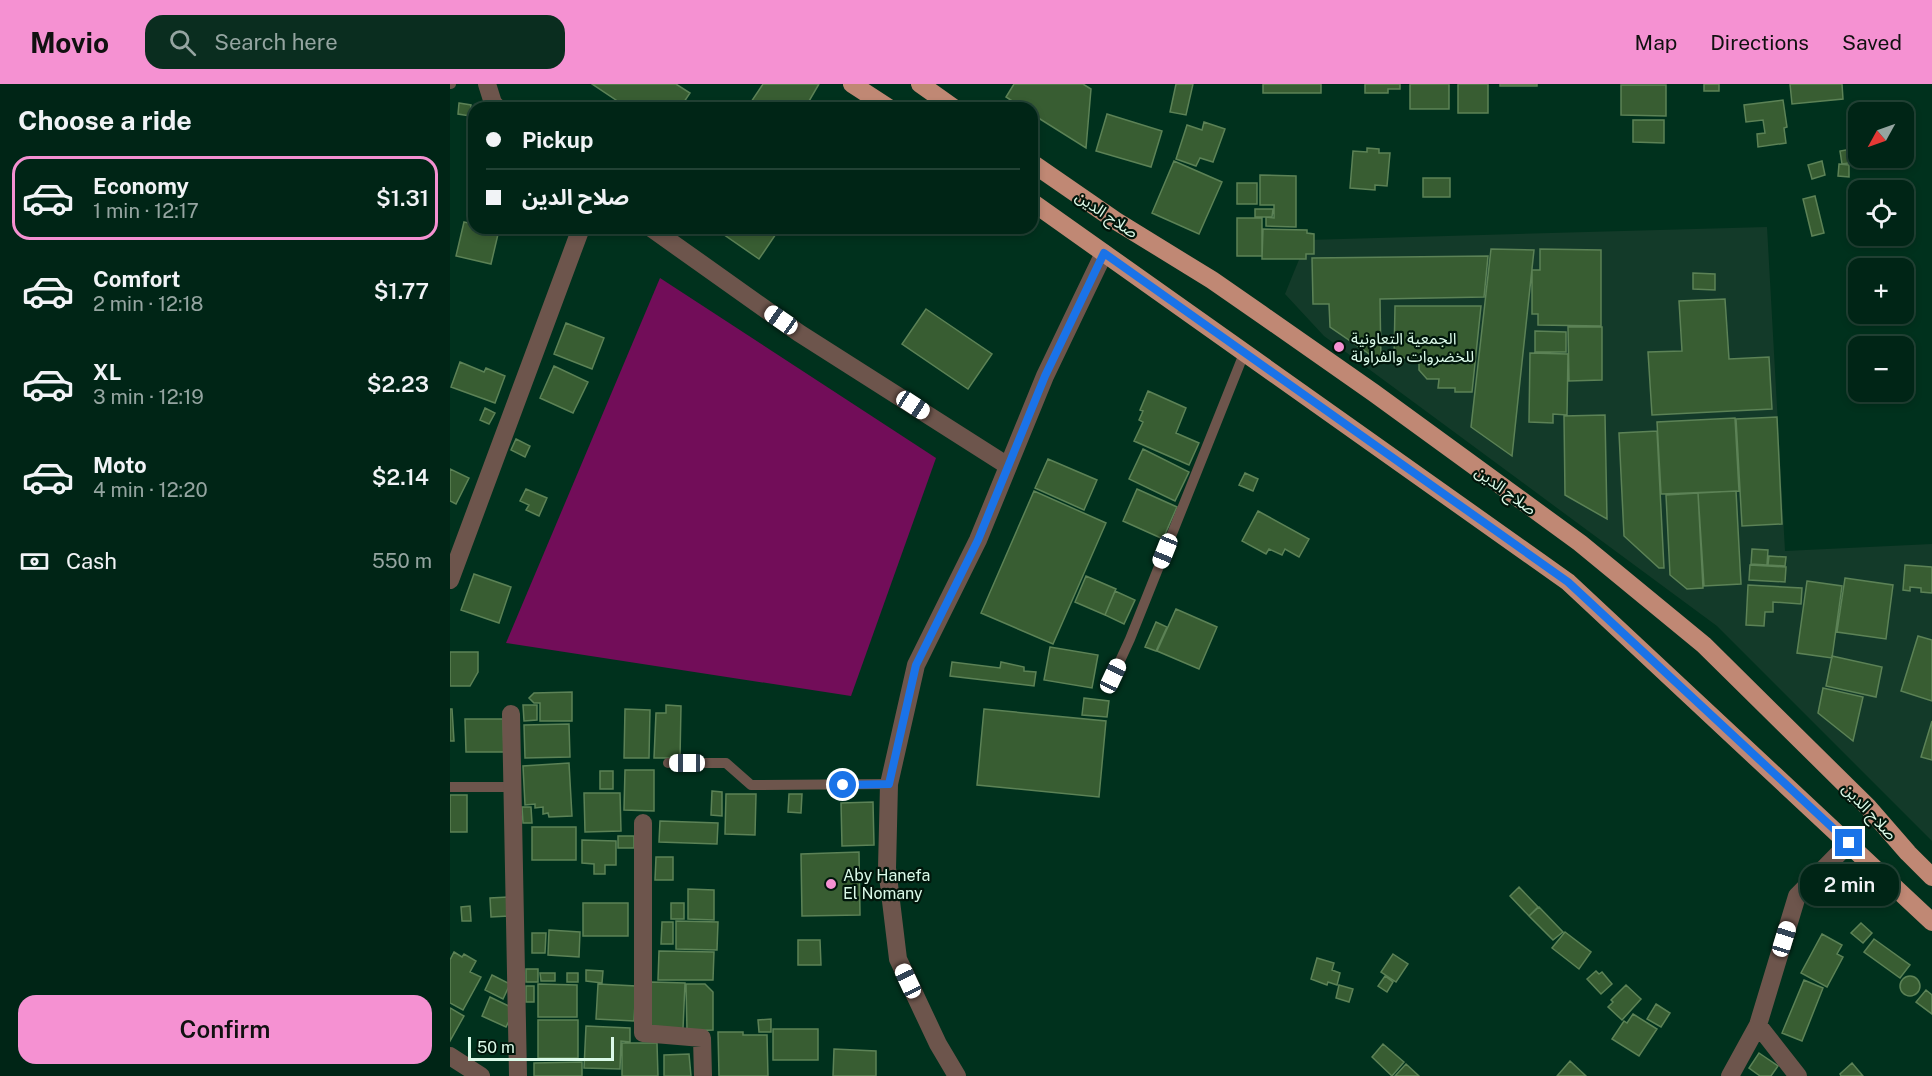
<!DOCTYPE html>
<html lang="en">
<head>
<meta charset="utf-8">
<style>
  :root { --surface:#002516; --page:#0a2d1f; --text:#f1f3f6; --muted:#95a5a1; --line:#224235; --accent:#f591d2 }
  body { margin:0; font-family:"Public Sans","Noto Sans Arabic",sans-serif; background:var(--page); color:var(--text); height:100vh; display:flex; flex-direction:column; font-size:22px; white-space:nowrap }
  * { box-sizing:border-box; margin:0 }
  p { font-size:20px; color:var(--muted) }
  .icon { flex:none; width:33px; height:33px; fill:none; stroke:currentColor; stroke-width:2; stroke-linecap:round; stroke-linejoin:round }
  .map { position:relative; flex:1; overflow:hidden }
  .panel { display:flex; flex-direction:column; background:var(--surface); width:450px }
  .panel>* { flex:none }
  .hud { position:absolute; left:18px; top:18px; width:570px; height:132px; border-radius:18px; box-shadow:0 3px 9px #0003,0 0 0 2px var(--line); display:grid; align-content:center; height:132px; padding:0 18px; background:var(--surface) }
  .needle { width:39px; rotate:230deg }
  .tools { position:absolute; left:1398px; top:18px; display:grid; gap:12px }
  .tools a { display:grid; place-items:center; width:66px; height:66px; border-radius:12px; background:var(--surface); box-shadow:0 3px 9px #0003,0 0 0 2px var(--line); font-size:30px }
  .scale { position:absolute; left:18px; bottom:15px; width:146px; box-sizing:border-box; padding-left:6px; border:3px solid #dbfae9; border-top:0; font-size:16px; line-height:21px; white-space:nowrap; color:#dbfae9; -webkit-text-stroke:4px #00160b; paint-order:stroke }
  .end { position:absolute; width:27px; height:27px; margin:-14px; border:8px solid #1a73e8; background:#fff; box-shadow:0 0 0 3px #fff }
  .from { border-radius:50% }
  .bubble { position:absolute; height:42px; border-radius:18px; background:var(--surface); box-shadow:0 3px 9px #0003,0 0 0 2px var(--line); font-size:20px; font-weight:600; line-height:42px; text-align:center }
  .car { position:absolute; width:18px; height:36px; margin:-18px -9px; border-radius:8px; box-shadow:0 0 4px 2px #0007; background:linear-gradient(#fff 24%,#345 0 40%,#fff 0 76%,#345 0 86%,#fff 0) }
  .hud b { display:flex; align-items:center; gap:21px; height:57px; font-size:22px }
  .hud b+b { border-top:2px solid var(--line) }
  .hud i { width:15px; height:15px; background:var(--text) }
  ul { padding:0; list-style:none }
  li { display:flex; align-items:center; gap:18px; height:84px; margin:0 12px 9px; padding:0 6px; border:3px solid transparent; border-radius:18px }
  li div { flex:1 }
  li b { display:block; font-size:22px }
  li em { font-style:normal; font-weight:600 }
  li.selected { border-color:var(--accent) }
  li>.icon { width:54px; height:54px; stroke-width:1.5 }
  h2 { padding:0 18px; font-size:27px; line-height:72px }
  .pay { display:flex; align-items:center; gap:15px; height:66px; padding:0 18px; font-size:22px }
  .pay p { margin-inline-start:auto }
  .cta { display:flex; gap:12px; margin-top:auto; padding:12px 18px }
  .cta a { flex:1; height:69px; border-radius:18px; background:var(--accent); color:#111; font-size:24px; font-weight:600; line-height:69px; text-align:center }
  header { display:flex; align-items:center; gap:36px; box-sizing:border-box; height:84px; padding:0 30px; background:var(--accent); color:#111 }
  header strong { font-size:28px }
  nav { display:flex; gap:33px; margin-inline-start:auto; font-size:21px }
  .search { width:420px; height:54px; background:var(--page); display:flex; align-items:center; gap:15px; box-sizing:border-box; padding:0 21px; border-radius:18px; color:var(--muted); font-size:22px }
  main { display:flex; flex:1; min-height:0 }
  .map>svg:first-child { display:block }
</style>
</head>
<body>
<header>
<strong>Movio</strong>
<div class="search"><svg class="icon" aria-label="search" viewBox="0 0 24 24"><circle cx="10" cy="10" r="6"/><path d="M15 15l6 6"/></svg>Search here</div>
<nav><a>Map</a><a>Directions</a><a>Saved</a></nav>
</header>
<main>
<section class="panel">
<h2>Choose a ride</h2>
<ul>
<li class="selected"><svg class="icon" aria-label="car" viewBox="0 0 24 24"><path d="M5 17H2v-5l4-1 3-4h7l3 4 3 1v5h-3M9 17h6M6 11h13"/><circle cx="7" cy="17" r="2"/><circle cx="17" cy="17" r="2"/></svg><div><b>Economy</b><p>1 min · 12:17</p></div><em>$1.31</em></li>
<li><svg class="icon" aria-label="car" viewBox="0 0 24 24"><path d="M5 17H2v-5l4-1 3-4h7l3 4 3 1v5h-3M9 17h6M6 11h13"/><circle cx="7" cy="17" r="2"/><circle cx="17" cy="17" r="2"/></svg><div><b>Comfort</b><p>2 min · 12:18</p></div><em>$1.77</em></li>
<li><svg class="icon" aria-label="car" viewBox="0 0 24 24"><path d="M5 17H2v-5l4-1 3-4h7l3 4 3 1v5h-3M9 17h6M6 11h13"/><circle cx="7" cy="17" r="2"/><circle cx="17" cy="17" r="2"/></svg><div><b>XL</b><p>3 min · 12:19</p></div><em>$2.23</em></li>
<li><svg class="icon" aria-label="car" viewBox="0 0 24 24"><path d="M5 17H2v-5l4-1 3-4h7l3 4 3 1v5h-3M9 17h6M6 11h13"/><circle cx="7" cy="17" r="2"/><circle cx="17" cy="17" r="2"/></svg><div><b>Moto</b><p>4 min · 12:20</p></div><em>$2.14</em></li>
</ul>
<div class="pay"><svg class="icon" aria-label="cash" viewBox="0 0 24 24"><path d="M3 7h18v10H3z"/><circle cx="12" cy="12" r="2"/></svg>Cash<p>550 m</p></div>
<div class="cta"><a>Confirm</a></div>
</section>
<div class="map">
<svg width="1482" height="992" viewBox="0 0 1482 992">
  <rect width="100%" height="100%" fill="#00311d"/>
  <!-- built -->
  <path fill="#133a29" d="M1317,143L1335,467L1482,460V757L1267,542L874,252L835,210L857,156Z"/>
  <!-- green -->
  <path fill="#720d59" d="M210,194L486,374L401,612L56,559Z"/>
  <!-- building -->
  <path fill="#385d32" stroke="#5c8256" stroke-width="1.5" d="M142,0H226L240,9L230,24H178Z
    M313,0H369L355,24H309L301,18Z
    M564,0H633L641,5L636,64L582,30V24H573L556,13Z
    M726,0H743L736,31L720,28Z
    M813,0H871V9H813Z
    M915,0H950V5H938V9H915Z
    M960,0H999V25H960Z
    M1008,0H1038V29H1008Z
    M1050,0H1087V2H1050Z
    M1254,0H1269V7H1254Z
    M1340,0H1392L1393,15L1342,20Z
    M1171,1H1216V32L1171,31Z
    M1333,16L1337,43L1334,44L1336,59L1308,63L1307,50L1315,49L1313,36L1296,38L1294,21Z
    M9,19L21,21L20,32L8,30Z
    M1452,23L1453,28H1418Z
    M657,30L712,47L701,83L646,67Z
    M1454,32L1455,39L1461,38L1462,49L1456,50L1458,59L1454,60Z
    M1183,36H1214V59L1183,58Z
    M754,38L775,45L763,78L750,74L746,82L726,75L737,41L752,46Z
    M1454,60L1456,74L1428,78L1427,74H1454Z
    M917,64L929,65V69H940L937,102L925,101V106L900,104L903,67L917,68Z
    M1408,64V74H1412V77L1392,80L1390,67Z
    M724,77L772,98L749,150L702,129Z
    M1372,77L1375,91L1362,95L1358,81Z
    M1389,80L1399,81V93L1388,92Z
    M810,91L846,92V143L816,142V133L824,134V121H810Z
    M973,94H1000V113H973Z
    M787,99H807V120H787Z
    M1365,112L1374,149L1362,152L1353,115Z
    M805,125H823L822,133H805Z
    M787,134H812V172H787Z
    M14,138L24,140V144L49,146L41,180L6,172Z
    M277,144H330L309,175L273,150Z
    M813,145L857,146V149L864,150V170H856V175H812Z
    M1041,165L1084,166L1062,372L1021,343Z
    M1090,165L1151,166V242L1088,241V230H1082V186H1090Z
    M1038,172L1034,213L930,215L931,278L880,243L879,220H863L862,174Z
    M1243,189L1265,190V206L1243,205Z
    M1275,215L1279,275L1319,273L1322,325L1202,331L1198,268L1232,267L1229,217Z
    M945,222H1031L1022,308H1005V304H988L989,295H977L969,286V274H944Z
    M476,225L542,270L518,305L452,260Z
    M116,239L154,254L142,285L104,270Z
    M1118,243H1152V296L1119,297Z
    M1085,247L1116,248V268H1085Z
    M1080,269L1118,270L1117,331L1103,330V339L1079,338Z
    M10,278L34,288L36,284L55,292L45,319L1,303Z
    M104,282L138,298L123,329L90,314Z
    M698,307L736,324L726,349L749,359L739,381L684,357L693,338L689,336L693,327L690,326Z
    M35,324L45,329L39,340L30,336Z
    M1155,331L1157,435L1115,411L1114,332Z
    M1327,333L1332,440L1292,442L1286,335Z
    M1285,334L1289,407L1211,410L1207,338Z
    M1207,347L1214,484H1209L1174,452L1169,349Z
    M66,355L80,362L75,373L61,366Z
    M693,365L739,388L725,417L679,395Z
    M598,375L647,396L634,426L585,404Z
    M0,385L19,394L6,420L0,417Z
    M795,389L808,395L803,407L789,401Z
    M76,405L97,414L89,432L76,426L79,421L70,417Z
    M687,405L727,423L713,455L673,437Z
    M584,407L656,439L603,560L531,529Z
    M1286,407L1291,500L1254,502L1248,409Z
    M1248,409L1253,504L1237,505L1220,491L1216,411Z
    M808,427L859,455L849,473L835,465L832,471L819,465L816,470L792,457Z
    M1302,465L1318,466L1317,481L1301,480Z
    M1319,472L1336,473L1335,482L1318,481Z
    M1300,481L1336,483L1335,498L1299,496Z
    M1455,481L1482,483V509L1471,508V504L1460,503V507L1453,506Z
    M24,490L61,503L49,539L11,526Z
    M636,492L666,505L655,531L625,518Z
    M1395,494L1443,501L1436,555L1387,548Z
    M1357,497L1392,502L1382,574L1347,569Z
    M1298,501L1352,504L1351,520L1323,518V528H1315L1314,542L1296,541Z
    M665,507L685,516L674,540L655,531Z
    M726,525L767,543L749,585L707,567Z
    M706,538L717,543L706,567L695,563Z
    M1468,552L1482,556V617L1451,607Z
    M600,563L648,571L642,604L594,596Z
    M0,568H28V588L20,602H0Z
    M1382,572L1432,583L1426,613L1376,602Z
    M502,578L550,584L551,578L574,583V587L586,588L584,602L500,592Z
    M1373,604L1413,613L1403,657L1368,629Z
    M122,608V637H90V619H84L79,614L84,609Z
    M634,614L659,617L657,633L632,631Z
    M73,621H87V636L74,637Z
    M216,621L231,622L230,674H204L206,629H216Z
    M0,625H2L4,657H0Z
    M175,625L200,626L199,674H174Z
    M534,625L656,637L649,713L527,701Z
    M15,635H53L54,668H16Z
    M1482,637V676L1471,673Z
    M119,640L120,673L75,674L74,641Z
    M119,679L122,732L99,733L98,729L93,730V723L85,724V720L75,721L73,682Z
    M175,686H204V727L174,726Z
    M150,687H163V705H150Z
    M262,707L272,708V732L261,731Z
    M134,709H170L171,747L135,748Z
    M276,710H306L305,751L275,750Z
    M339,710H352L351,729L338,728Z
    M0,711H17V748H0Z
    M423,718L424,761L392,762L391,719Z
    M72,723H81L82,739H73Z
    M210,737L268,739L267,760L209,758Z
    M82,743H126V776H82Z
    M168,752H184V764H168Z
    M132,756L166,757V781H155V790H144V780L132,779Z
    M409,768L410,831L352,832L351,770Z
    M206,773H223V796H205Z
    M1069,803L1088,823L1079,832L1060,812Z
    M238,805L264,806V836L238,835Z
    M58,813L59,832L41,833L40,814Z
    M133,819H178V852H133Z
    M221,819H234V835H221Z
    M20,822L21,837H12L11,823Z
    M1089,823L1113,848L1103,856L1079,832Z
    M226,837L268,838L267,866L226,865Z
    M212,838H223V860H211Z
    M1411,839L1422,849L1413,859L1401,849Z
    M99,846L130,848L129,873L98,871Z
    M1115,848L1141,868L1129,885L1102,864Z
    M82,849H96L95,869H82Z
    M1372,850L1392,861L1387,870L1393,873L1377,903L1351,889Z
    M1424,855L1460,881L1450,894L1414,868Z
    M348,856H370L371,881H348Z
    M209,867L264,868L263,896H208Z
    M4,868L12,873L14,870L26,877L20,888L31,893L13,926L0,919V876Z
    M943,870L958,880L946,898L931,888Z
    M867,874L884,879L882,886L890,889L887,901L878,898L877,901L861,895Z
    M76,885H88V898H76Z
    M136,886L153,887L152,899L136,897Z
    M1146,887L1149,890L1152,888L1162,900L1151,910L1137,895Z
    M90,889H105V897H91Z
    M117,889H128V898H117Z
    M42,891L60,900L53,915L35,906Z
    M1450 902a10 10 0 1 1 20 0a10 10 0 1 1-20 0Z
    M935,892L943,898L937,908L928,902Z
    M1354,896L1373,904L1352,957L1332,949Z
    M201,898L235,899L233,945L199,943Z
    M88,900L127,901V933H88Z
    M148,900L186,902L184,937L146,935Z
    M236,900H255L263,908V946L237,947Z
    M889,901L903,905L899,918L886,914Z
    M1176,901L1191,915L1172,936L1158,923L1163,918L1161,916Z
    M76,902H84V918H76Z
    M1476,906L1482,911V930L1466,918Z
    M40,913L65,925L56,943L32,932Z
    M1206,920L1220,929L1211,943L1197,935Z
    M0,924L14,932L0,957Z
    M1183,930L1207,945L1189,972L1162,955L1174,937L1177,939Z
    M321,935V948H309L308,936Z
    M88,936H128V974H88Z
    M136,942L180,944V958L171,957L170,985L134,984Z
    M323,945H368V976H323Z
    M268,948H293V951H317L318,992H269Z
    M172,959H207L208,992H172Z
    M933,960L954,978L942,992L922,973Z
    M384,965L426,967V992H383Z
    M1309,969L1328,982L1321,992H1310L1299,984Z
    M239,970L241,992H214V971Z
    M1120,977L1136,992H1107Z
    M132,978V992H84V979Z
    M1402,979L1413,992H1391L1390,990Z
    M956,980L969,992H945Z"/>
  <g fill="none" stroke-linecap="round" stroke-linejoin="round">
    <!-- service -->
    <path stroke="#6d554c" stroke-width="10" d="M0,0H1
      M663,592L680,555L795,267
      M218,679H276L301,701L439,700
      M0,703H63"/>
    <!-- minor -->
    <path stroke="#6d554c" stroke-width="18" d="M37,0L43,19L48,24
      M201,144L349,249L558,382
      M0,496L131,144
      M61,630L68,992
      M193,739V949L252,954L253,992
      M1308,941L1348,992
      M0,972L31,992
      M507,992L488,960L448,875L437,784L439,700L466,581L528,456L595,292L654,169
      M1280,992L1308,941L1347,812L1399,759"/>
    <!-- trunk -->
    <path stroke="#c08874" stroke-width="18" d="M402,0L439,24
      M470,0L504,24
      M582,79L666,137L762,196L811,230L924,309L1130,459L1254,561L1418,723L1458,769L1482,793
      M582,118L1118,498L1482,838"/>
  </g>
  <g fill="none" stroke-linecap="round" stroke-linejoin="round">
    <!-- route -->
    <path stroke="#1a73e8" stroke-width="8" d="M393,701L439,700L466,581L528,456L595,292L654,169L1118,498L1399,759"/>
  </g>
  <!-- markers -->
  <g fill="#f591d2" stroke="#00160b" stroke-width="2">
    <circle cx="889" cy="263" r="6"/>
    <circle cx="381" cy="800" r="6"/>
  </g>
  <g text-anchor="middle" stroke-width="4.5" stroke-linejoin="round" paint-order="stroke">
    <!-- street labels -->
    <g font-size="16" fill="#dbfae9" stroke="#00160b">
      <text transform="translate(657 130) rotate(34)" y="6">صلاح الدين</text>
      <text transform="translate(1056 406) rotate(36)" y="6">صلاح الدين</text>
      <text transform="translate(1420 727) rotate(47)" y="6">صلاح الدين</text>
    </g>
    <!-- poi labels -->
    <g font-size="16" fill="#dbfae9" stroke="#00160b" text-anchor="start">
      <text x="901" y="260">الجمعية التعاونية<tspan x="901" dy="18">للخضروات والفراولة</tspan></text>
      <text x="393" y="797">Aby Hanefa<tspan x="393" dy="18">El Nomany</tspan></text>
    </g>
  </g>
</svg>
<div class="tools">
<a><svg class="needle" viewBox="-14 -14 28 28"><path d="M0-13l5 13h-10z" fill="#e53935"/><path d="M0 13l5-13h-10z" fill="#95a5a1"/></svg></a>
<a><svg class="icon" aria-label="locate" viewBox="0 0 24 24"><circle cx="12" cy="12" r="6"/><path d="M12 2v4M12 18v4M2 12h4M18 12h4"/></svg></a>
<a>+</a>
<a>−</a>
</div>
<div class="scale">50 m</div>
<i class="end from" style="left:393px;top:701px"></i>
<i class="end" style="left:1399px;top:759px"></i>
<div class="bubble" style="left:1350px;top:780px;width:99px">2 min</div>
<i class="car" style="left:331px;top:236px;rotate:305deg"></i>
<i class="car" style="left:463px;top:321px;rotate:123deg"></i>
<i class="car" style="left:715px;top:467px;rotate:202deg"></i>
<i class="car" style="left:663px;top:592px;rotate:25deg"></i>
<i class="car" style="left:237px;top:679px;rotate:270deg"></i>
<i class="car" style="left:1334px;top:855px;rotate:17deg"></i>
<i class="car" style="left:458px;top:897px;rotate:335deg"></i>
<div class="hud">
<b><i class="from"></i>Pickup</b>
<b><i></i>صلاح الدين</b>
</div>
</div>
</main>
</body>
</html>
